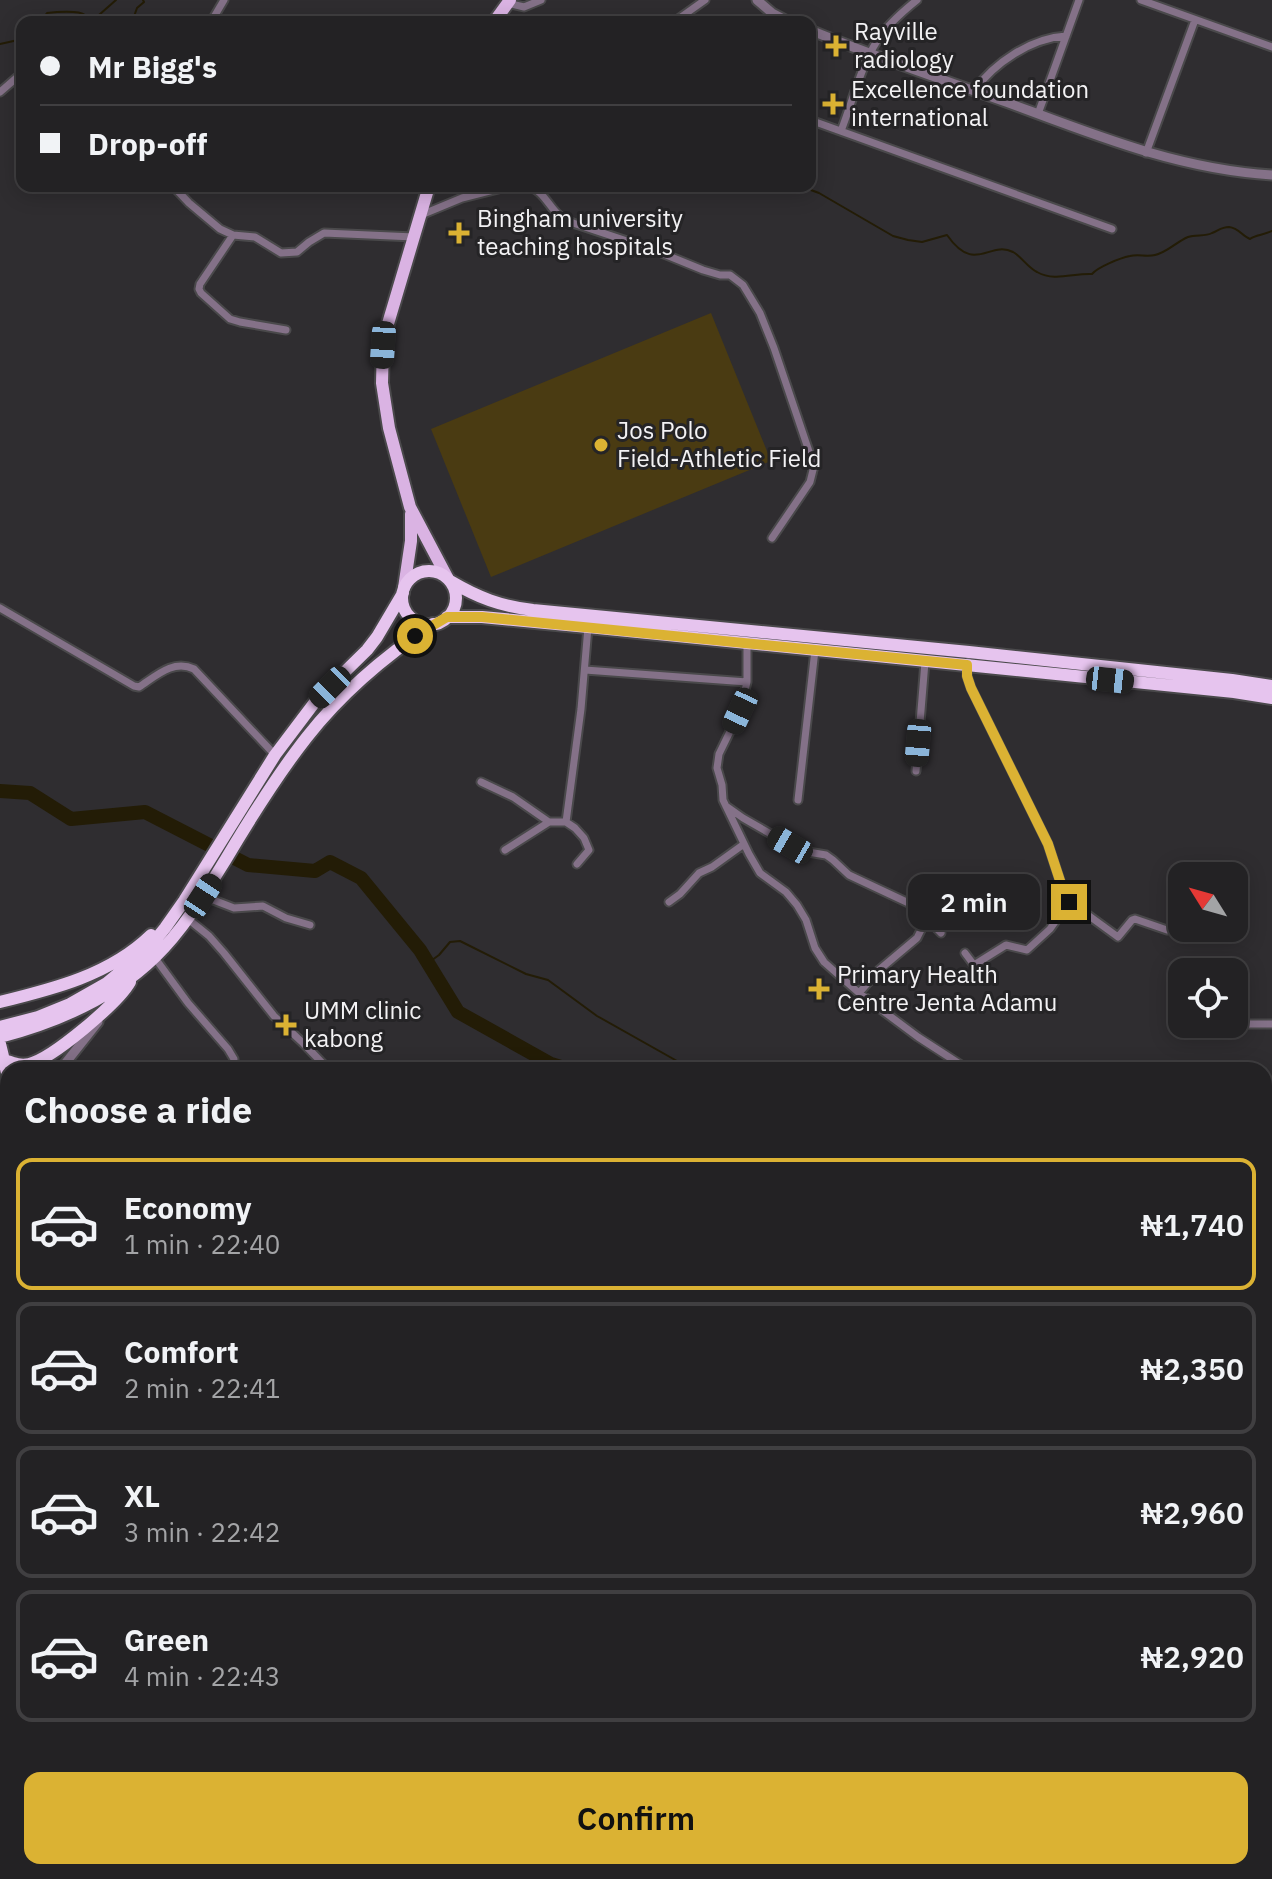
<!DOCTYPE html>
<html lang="en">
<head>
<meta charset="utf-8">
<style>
  :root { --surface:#232224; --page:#2f2f31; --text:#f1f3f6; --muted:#a3a4a6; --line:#403f41; --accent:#dbb233 }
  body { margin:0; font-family:"IBM Plex Sans",sans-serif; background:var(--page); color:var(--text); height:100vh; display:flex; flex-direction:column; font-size:30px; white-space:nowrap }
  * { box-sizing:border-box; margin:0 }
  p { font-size:26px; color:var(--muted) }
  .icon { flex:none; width:44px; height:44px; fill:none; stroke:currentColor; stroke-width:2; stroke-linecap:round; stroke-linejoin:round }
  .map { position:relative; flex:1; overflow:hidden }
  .drawer { position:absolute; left:0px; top:1062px; width:1272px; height:818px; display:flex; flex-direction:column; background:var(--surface); border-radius:24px 24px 0 0; box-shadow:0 4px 20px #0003,0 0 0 2px var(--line) }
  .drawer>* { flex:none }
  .guide { position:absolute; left:16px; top:16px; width:800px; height:176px; border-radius:16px; box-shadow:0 4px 20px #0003,0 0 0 2px var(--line); display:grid; align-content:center; height:176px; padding:0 24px; background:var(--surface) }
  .needle { width:52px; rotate:307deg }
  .controls { position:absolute; left:1168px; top:862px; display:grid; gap:16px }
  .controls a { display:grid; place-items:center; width:80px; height:80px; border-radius:16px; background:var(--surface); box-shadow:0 4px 20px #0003,0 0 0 2px var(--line); font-size:40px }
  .end { position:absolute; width:36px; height:36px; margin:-18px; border:10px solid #dbb233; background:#111; box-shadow:0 0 0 4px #111 }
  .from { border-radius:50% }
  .bubble { position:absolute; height:56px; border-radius:16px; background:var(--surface); box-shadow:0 4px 20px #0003,0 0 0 2px var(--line); font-size:26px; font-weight:600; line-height:56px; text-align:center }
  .car { position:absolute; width:24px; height:48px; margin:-24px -12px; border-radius:10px; box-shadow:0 0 6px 2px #0007; background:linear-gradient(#222 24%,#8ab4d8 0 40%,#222 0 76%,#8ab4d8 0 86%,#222 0) }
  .guide b { display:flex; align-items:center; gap:28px; height:76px; font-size:30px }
  .guide b+b { border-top:2px solid var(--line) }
  .guide i { width:20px; height:20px; background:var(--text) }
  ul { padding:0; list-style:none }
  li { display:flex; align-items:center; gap:24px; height:132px; margin:0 16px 12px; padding:0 8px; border:4px solid var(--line); border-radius:16px }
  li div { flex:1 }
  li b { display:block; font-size:30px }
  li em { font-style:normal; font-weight:600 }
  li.active { border-color:var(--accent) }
  li>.icon { width:72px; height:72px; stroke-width:1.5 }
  h2 { padding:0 24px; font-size:36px; line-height:96px }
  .cta { display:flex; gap:16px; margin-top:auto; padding:16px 24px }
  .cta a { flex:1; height:92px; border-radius:16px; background:var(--accent); color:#111; font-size:32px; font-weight:600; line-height:92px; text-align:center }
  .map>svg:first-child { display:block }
</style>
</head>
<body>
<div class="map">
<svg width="1272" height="1879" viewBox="0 0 1272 1879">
  <rect width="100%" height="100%" fill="#2f2d30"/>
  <!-- green -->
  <path fill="#4a3b12" d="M711,313L771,461L491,577L431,429Z"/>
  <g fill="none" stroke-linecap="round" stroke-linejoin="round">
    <!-- stream -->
    <path stroke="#231c06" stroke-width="2" d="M40,22L47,13C55,12 79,10 85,15C87,16 87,19 88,21L91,22L116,0
      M132,22L137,8L144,2L143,0
      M0,44L18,40L22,36
      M800,186L819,193L893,236L908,240L922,242L947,235C975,275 989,240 1013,252C1022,257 1027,267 1037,272C1055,282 1073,273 1092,274C1098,267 1120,258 1130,256C1138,254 1147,257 1155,255C1168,252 1176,242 1188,237C1196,234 1205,237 1212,233C1218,231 1221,227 1229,227C1239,228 1242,236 1250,239C1255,235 1264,235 1272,231
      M428,963L439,955L450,942L460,941L526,974L548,980L597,1016L693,1070
      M1264,1449L1272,1451"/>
    <!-- river -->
    <path stroke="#231c06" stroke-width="14" d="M0,791L30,793L71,819L145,812L248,865L315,871L330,862L361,878L420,950L458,1012L551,1064L571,1070
      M830,1872L833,1879"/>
    <defs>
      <path id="minor" d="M1141,0L1272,47
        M507,3L524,7L541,0
        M211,22L224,0
        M674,22L705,0
        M974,91C994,63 1031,38 1066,36
        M0,92L22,73
        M1038,114L1079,0
        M810,120L1112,229
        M841,131C852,103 861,66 877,41C887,25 902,12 917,0
        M1146,153L1195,20
        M173,186L189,203L220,229L233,235L255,237L281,253L297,252L309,242L324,233L414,237
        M526,186C544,189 548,207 561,217C565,220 569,221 573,223L654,250L703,270L720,275H730L743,285L760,313L774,348L814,466L810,482L772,538
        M421,215L462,198L510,186
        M233,235L200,284L199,289L201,293L230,319L240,322L286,330
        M0,608L134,686L139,687C156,676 173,659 194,669L275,755
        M747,643V682L740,711L719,754L717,768L722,785L723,800L749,854L760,873L786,892L797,905L806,920L815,948L824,962L859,993L918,1037L969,1070
        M968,662L967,676L971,688L1048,844L1066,899L1118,937L1132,920L1135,919L1167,930
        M585,670L747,682
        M916,771L925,662
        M481,782L513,797L549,822H566L575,828L584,838L589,850L577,864
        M798,800L815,650
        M726,806L743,818L790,845L808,852L826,855L833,860L849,875L915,906L941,933
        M566,822L581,709L588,627
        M505,850L549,822
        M203,896L234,908L263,906L286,918L310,925
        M669,902L680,894L699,873L712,867L744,844
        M188,919L209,936L224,953L274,1016L303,1043L329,1070
        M965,953L974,965L1006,945L1027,950L1050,929L1069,902
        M155,958L188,1003L228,1049L234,1059L232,1070
        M859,993L879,970L917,938L927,918
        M1234,1024H1272
        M329,1069L347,1066L376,1070
        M1264,1232L1272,1238
        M1264,1274L1272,1263
        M0,1281L8,1293
        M1264,1332L1270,1337
        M0,1433L8,1445
        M0,1574L8,1572
        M0,1634L8,1640
        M1264,1695L1272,1696
        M1264,1704L1272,1714
        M0,1779L8,1781
        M395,1872L406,1879
        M649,1872L651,1879
        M1015,1872L1021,1879
        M162,1879L174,1872
        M179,1879V1872
        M339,1879L343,1872
        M576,1879L587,1872
        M900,1879L907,1872
        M1101,1879L1104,1872"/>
      <path id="tertiary" d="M757,0L772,13L789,22
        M810,30C875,57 941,79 1006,102C1095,135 1177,169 1272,175
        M60,1070L98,1022
        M0,1199L8,1177
        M0,1229L8,1210"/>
      <path id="primary" d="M494,22L510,0
        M429,186L387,327L383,345L382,383L389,428L410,507L447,577
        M404,588L411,541V514"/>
      <path id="trunk" d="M402 598a27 27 0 1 1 54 0a27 27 0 1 1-54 0Z
        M450,581C479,598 500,606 533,610L969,652L1232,680L1272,686
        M447,617H482L588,627L1234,692L1272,698
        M0,1002C53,989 110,975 151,935
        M0,1027L38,1017L70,1004L107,983L147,950L165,928L184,901L275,755L318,698L367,650L377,637L403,593
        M0,1037C57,1022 112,999 155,957C184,929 205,893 226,859C251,817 277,775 307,737C343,691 385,656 433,624
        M0,1044L8,1077
        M4,1060C13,1063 20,1066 29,1064C52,1059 118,1003 130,982
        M0,1096L8,1108"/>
    </defs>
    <!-- minor casing -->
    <use href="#minor" stroke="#4a494b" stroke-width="11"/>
    <!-- tertiary casing -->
    <use href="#tertiary" stroke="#4a494b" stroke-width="13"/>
    <!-- primary casing -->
    <use href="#primary" stroke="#4a494b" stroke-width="16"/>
    <!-- trunk casing -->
    <use href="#trunk" stroke="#4a494b" stroke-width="16"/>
    <!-- minor -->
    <use href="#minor" stroke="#847188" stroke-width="7"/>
    <!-- tertiary -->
    <use href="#tertiary" stroke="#847188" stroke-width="9"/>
    <!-- primary -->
    <use href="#primary" stroke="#dab3e3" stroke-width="12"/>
    <!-- trunk -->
    <use href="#trunk" stroke="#e6c4ee" stroke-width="12"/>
  </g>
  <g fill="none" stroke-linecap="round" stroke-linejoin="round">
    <!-- route -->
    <path stroke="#dbb233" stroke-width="10" d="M415,636L447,617H482L967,665V676L971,688L1048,844L1066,899L1069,902"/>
  </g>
  <!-- markers -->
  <g fill="#dbb233" stroke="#252426" stroke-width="3">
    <path d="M832 34h8v8h8v8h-8v8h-8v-8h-8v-8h8z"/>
    <path d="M829 92h8v8h8v8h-8v8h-8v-8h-8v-8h8z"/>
    <path d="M455 221h8v8h8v8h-8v8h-8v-8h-8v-8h8z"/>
    <circle cx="601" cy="445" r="8"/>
    <path d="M815 977h8v8h8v8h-8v8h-8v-8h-8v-8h8z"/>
    <path d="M282 1013h8v8h8v8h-8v8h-8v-8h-8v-8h8z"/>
  </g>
  <g text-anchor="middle" stroke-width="6" stroke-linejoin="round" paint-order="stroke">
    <!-- poi labels -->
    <g font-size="24" fill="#f3f2f4" stroke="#252426" text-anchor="start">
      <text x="854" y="40">Rayville<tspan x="854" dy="28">radiology</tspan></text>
      <text x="851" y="98">Excellence foundation<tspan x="851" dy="28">international</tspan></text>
      <text x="477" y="227">Bingham university<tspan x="477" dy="28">teaching hospitals</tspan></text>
      <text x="617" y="439">Jos Polo<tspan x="617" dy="28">Field-Athletic Field</tspan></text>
      <text x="837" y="983">Primary Health<tspan x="837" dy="28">Centre Jenta Adamu</tspan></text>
      <text x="304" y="1019">UMM clinic<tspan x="304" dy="28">kabong</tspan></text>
    </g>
  </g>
</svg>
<div class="controls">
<a><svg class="needle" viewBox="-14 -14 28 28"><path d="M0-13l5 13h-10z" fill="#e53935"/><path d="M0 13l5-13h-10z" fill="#a3a4a6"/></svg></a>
<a><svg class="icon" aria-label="locate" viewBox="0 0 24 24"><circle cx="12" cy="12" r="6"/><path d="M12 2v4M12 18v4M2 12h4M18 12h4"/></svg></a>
</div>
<i class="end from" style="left:415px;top:636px"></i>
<i class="end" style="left:1069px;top:902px"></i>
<div class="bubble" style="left:908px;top:874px;width:132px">2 min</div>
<i class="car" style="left:383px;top:345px;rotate:184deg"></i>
<i class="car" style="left:1110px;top:680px;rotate:96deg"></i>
<i class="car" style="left:330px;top:687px;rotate:225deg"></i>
<i class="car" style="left:740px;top:711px;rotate:205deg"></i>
<i class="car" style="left:918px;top:743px;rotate:185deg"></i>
<i class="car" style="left:790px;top:845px;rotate:300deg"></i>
<i class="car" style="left:203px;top:896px;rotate:33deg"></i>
<div class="guide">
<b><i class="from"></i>Mr Bigg's</b>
<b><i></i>Drop-off</b>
</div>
<section class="drawer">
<h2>Choose a ride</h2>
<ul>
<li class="active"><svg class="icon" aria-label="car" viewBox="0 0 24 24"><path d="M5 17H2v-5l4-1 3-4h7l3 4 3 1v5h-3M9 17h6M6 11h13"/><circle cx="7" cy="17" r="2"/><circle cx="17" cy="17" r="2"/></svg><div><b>Economy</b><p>1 min · 22:40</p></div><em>₦1,740</em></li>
<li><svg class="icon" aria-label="car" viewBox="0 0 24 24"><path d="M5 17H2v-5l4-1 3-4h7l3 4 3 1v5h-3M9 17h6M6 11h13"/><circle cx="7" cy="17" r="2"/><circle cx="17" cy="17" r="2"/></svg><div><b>Comfort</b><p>2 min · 22:41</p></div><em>₦2,350</em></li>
<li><svg class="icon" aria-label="car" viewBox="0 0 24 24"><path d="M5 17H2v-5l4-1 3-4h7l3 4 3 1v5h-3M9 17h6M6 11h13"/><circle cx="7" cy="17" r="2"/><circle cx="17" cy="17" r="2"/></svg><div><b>XL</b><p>3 min · 22:42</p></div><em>₦2,960</em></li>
<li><svg class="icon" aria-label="car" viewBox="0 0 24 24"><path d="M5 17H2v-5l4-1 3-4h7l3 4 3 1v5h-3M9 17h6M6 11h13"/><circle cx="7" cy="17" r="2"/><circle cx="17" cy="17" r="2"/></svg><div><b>Green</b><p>4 min · 22:43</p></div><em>₦2,920</em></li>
</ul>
<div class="cta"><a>Confirm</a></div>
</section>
</div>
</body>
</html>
